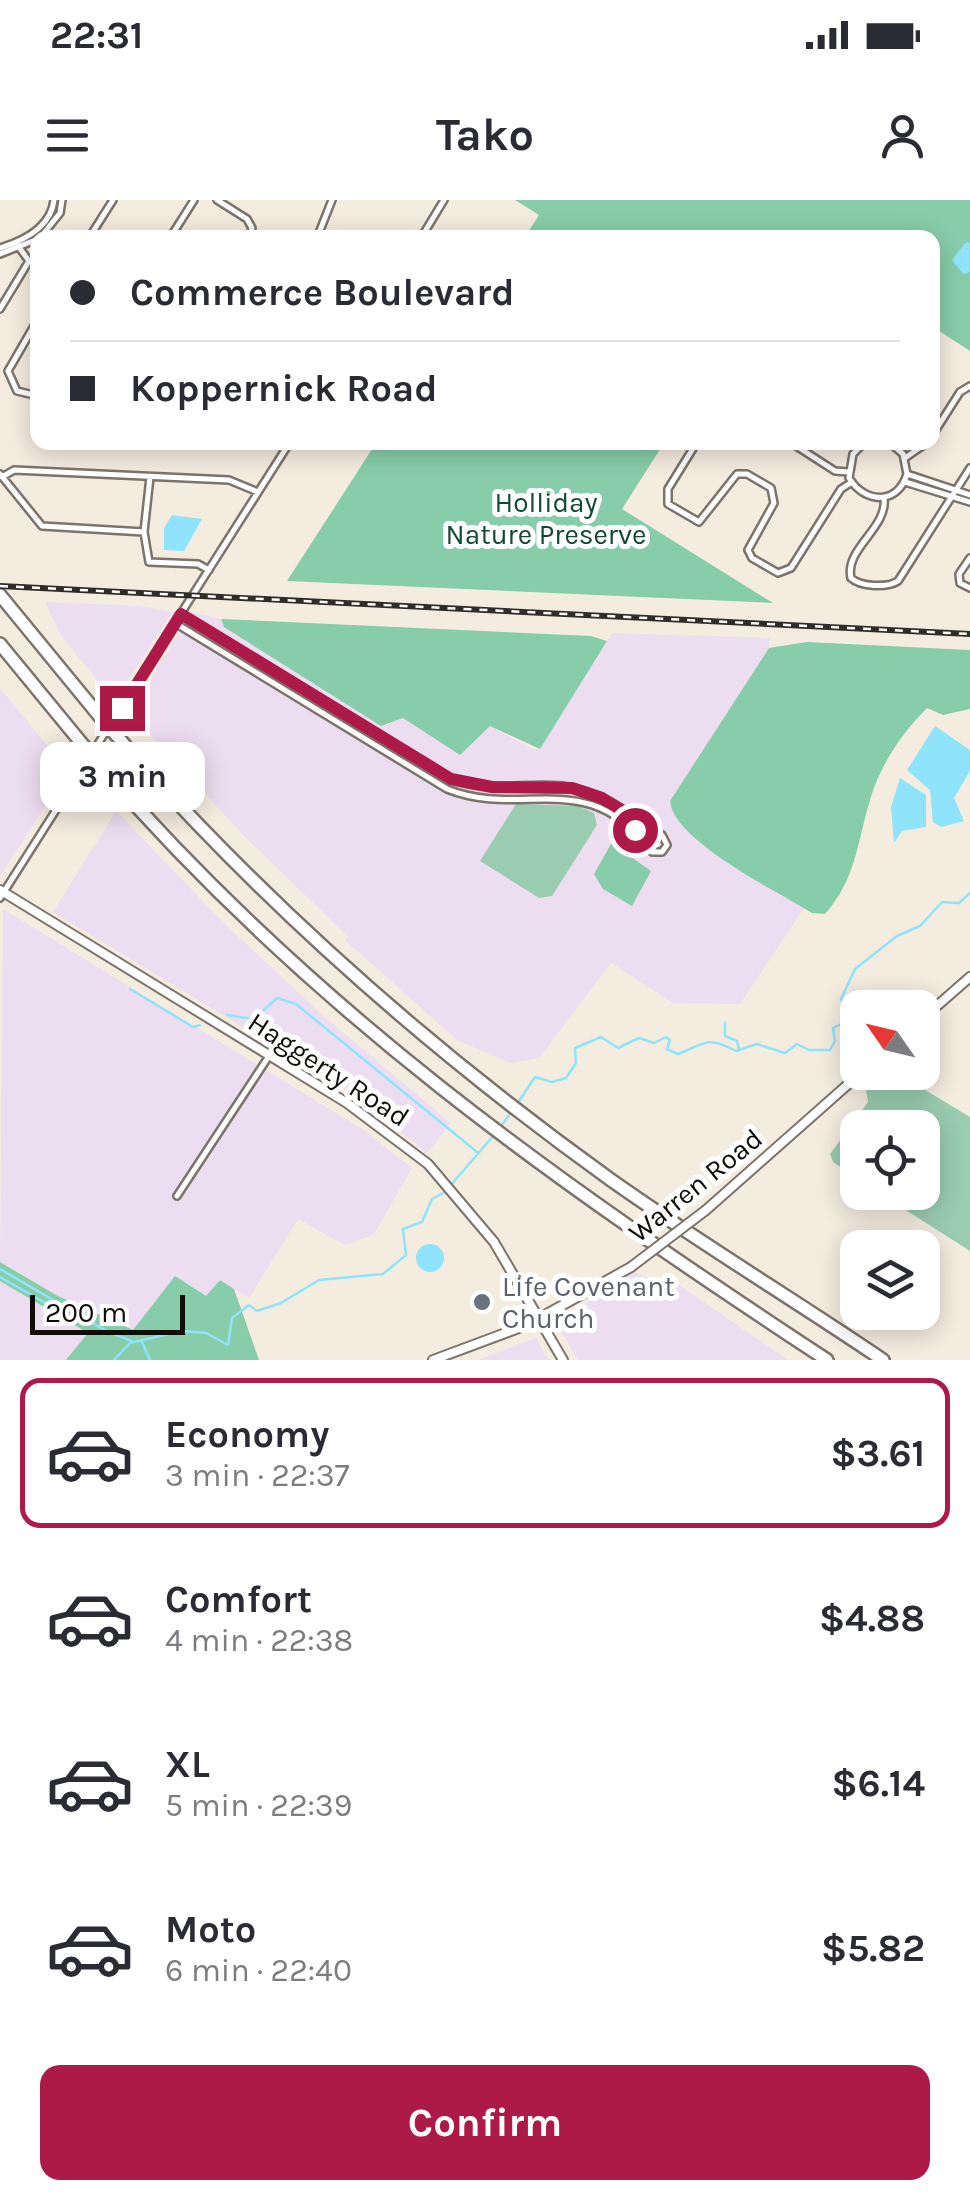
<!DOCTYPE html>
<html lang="en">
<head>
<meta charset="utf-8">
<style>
  :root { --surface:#fff; --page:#f7f7f7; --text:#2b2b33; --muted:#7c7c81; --line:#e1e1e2; --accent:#ad1a4a }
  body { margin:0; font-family:Karla,sans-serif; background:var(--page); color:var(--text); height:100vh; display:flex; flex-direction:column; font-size:38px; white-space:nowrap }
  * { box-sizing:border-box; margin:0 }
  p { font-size:32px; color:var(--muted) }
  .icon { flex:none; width:55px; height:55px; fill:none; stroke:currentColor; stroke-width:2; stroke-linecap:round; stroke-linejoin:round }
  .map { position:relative; height:1160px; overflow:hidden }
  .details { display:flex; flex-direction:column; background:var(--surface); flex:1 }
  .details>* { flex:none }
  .banner { position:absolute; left:30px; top:30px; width:910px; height:220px; border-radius:20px; box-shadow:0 5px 25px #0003; display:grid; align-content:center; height:220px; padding:0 40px; background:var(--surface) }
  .needle { width:65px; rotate:304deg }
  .controls { position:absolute; left:840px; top:790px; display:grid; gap:20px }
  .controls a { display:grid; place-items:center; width:100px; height:100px; border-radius:20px; background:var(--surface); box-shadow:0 5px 25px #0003; font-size:50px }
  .scale { position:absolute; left:30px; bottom:25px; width:155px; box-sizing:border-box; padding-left:10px; border:5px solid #100d09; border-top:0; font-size:28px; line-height:35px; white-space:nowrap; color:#100d09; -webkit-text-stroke:8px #fff; paint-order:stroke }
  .end { position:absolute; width:45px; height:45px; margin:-22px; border:12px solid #ad1a4a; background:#fff; box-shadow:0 0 0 5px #fff }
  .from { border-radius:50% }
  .bubble { position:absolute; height:70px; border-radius:20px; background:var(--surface); box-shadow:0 5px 25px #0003; font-size:32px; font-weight:700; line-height:70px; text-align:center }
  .banner b { display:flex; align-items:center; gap:35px; height:95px; font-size:38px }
  .banner b+b { border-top:2px solid var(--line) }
  .banner i { width:25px; height:25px; background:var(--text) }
  ul { padding:18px 0 0; list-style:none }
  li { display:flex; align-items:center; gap:30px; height:150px; margin:0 20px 15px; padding:0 20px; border:5px solid transparent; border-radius:20px }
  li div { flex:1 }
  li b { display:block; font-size:38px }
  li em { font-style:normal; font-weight:700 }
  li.active { border-color:var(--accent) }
  li>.icon { width:90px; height:90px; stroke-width:1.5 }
  .action { display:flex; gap:20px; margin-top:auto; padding:20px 40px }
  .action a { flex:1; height:115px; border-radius:20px; background:var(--accent); color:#fff; font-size:40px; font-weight:700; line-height:115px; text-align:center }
  .status { display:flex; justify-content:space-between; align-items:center; height:70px; padding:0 50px; background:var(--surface); direction:ltr }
  .status svg { height:28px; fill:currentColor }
  header { display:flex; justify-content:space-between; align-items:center; height:130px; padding:0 40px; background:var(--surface); font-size:45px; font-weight:700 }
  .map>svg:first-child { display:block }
</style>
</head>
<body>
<div class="status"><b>22:31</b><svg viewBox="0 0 49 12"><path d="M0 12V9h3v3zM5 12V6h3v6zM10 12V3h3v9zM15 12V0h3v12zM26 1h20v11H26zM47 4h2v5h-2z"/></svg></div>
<header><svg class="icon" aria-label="menu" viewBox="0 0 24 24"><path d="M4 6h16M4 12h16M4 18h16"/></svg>Tako<svg class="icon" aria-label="person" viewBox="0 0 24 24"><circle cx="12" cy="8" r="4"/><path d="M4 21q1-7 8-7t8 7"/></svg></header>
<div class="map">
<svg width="970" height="1160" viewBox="0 0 970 1160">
  <rect width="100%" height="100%" fill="#f5ece0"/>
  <!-- industrial -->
  <path fill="#edddf0" d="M45,402L140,406L173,412L114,501L60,434Z
    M192,412L221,419L224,427L386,525L403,518L460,554L490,526L532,549H540L612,433L770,438L769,448L670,601L695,640L804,708L740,804L673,803L611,763L539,858L510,863L457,840L345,740L347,736L244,636L130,513Z
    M0,488L68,571L0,676Z
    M116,611L222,721L321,814L451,923L427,953L358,897L53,712Z
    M3,709L362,929L412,968L374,1034L345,1045L298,1019L249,1098L220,1080L206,1096L133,1130L56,1095L0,1062Z
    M633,1071L666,1088L679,1085L788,1160H578L560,1129V1121Z
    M0,1081L88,1133L71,1160H0Z
    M536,1138L548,1160H478Z"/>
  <!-- green -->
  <path fill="#9accb1" d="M516,604L578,606L594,613L597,625L552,696L539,698L480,661Z
    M876,873H897L970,917V1051L879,993L922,992V928H858L857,978L833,962L830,954L868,902L865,884Z"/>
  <!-- forest -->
  <path fill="#87cda9" d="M515,0H970V151L933,127L932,38L525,37L539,15Z
    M664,243L622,309L773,403L287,381L376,243Z
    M221,419L591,436L607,441L540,549L490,526L460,555L403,518L381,526L224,427Z
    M807,442L970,450V509L943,515L927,508C902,533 880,565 870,600C857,643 856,679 825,714L812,713C779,692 673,641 670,601L769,448Z
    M615,637L627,654L651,671L632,706L603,689L594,674Z
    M0,1062L56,1095L133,1130L175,1076L206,1096L220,1080L234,1089L259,1160H66L88,1133L0,1081Z"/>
  <!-- water -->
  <path fill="#8fe4fb" d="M966,42L970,43V72L963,74L952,60Z
    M172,315L202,319L184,351L164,350V328Z
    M935,526L970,550V571L954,598L964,621L941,627L933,622L930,590L907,570Z
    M900,578L926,595V627L902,631L894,643L891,607Z
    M416 1058a14 14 0 1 1 28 0a14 14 0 1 1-28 0Z"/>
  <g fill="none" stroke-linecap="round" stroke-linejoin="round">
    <!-- stream -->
    <path stroke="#8fe4fb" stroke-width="2.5" d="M130,789L193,827L200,825
      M227,815L254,819L277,798L296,804L477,952
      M725,823V836L737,841L739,849
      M517,904L535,877L552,882L566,878L576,863L575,848L601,837L618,848L639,838L654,843L666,837L670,840L667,849L678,854C705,844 706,835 736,851L757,844L785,853L797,844L809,850H830L835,841L833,828L851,819L841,799L855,769L897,736L920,726L942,702L959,703L970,693
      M499,929L512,911
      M450,986L494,935
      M0,1069L108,1132L132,1141
      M0,1077L70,1117L93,1122
      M141,1140L150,1160
      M114,1160L130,1143L182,1131L206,1133L228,1145L232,1118L249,1105L257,1111L281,1103L319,1080L383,1074L406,1055L403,1029L422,1022L432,999L445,992"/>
    <defs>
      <path id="minor" d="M217,0L247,19L252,28L249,38
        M40,38L60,13L62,0
        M89,38L113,0
        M170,38L194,0
        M317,38L332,0
        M421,38L444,0
        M0,48C23,41 51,27 54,0
        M0,54L38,39
        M0,109L29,61L16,43
        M38,119L8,171L17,191L38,196
        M932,236L960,192L970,186
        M697,242L668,289V304L699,322L737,274H747L771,288L774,303L748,350L752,358L778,373L791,368L841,289L852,282
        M790,242L835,271L849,272
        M865,242L853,254L849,278C865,304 898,305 907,274L903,254L889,242
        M905,258L928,242
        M0,274L42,326L144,332L150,277
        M907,274L970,295
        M2,277L14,270L229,280L258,292
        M905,282L970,302
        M884,298C888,328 844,349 851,378C861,387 887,388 898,381L970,268
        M144,332L149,362L198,364L209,370
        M970,358L959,374L960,383L970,388
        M175,423L447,589C524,620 587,564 652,652H662L667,645L662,635C632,615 600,590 562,586C525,582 487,593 451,579L181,414
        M0,698L290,242
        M177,996L269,856"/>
      <path id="secondary" d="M0,690L347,903L428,964L494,1042L563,1160
        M922,819L970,777
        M706,1010L862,872
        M433,1160L527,1125L631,1067"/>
      <path id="motorway" d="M0,395L101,518
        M0,444L83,545
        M116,535C263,703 430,850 611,980C700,1043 793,1099 883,1160
        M98,563C312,811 556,982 827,1160"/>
    </defs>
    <!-- minor casing -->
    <use href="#minor" stroke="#7c746a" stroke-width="10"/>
    <!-- secondary casing -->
    <use href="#secondary" stroke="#7c746a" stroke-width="12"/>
    <!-- motorway casing -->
    <use href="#motorway" stroke="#7c746a" stroke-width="16"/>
    <!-- minor -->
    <use href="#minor" stroke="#fff" stroke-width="5"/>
    <!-- secondary -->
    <use href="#secondary" stroke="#fff" stroke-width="8"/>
    <!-- motorway -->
    <use href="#motorway" stroke="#fff" stroke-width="11"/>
    <defs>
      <path id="rail" d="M0,386L970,434"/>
    </defs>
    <!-- rail casing -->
    <use href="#rail" stroke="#302d28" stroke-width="6"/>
    <!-- rail -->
    <use href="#rail" stroke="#fff" stroke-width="2.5" stroke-dasharray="8" stroke-linecap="butt"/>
    <defs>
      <path id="secondary-bridge" d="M631,1067L706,1010"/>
      <path id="motorway-bridge" d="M101,518L116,535
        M83,545L98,563"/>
    </defs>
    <!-- secondary-bridge casing -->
    <use href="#secondary-bridge" stroke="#7c746a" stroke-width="12" stroke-linecap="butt"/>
    <!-- motorway-bridge casing -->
    <use href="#motorway-bridge" stroke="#7c746a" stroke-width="16" stroke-linecap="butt"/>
    <!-- secondary-bridge -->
    <use href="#secondary-bridge" stroke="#fff" stroke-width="8"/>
    <!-- motorway-bridge -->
    <use href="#motorway-bridge" stroke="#fff" stroke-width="11"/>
  </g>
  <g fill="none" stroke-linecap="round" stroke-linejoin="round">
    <!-- route -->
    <path stroke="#ad1a4a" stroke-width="12" d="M122,508L181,414L451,579L492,587L572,588L602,598L641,622L635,630"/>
  </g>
  <!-- markers -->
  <circle fill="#6b7280" stroke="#fff" stroke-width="4" cx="482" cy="1102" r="10"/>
  <g text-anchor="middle" stroke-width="10" stroke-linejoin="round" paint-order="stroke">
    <!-- park labels -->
    <g font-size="28" fill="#114932" stroke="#fff">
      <text x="546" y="312">Holliday<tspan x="546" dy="32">Nature Preserve</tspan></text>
    </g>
    <!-- street labels -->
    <g font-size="28" fill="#100d09" stroke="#fff">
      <text transform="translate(329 869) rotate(33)" y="10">Haggerty Road</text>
      <text transform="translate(695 985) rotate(-39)" y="10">Warren Road</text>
    </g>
    <!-- worship labels -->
    <g font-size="28" fill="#5b616d" stroke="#fff" text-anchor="start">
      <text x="502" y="1096">Life Covenant<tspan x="502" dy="32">Church</tspan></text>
    </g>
  </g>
</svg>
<div class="controls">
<a><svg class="needle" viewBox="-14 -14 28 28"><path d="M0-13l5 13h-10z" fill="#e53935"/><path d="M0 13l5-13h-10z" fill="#7c7c81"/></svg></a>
<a><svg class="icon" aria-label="locate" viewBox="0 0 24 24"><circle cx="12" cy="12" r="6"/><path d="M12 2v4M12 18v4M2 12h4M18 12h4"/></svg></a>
<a><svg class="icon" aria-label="layers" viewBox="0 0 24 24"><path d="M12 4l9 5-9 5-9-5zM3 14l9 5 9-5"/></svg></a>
</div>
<div class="scale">200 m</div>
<i class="end from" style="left:635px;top:630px"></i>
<i class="end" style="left:122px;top:508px"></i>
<div class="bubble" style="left:40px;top:542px;width:165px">3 min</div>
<div class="banner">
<b><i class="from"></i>Commerce Boulevard</b>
<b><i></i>Koppernick Road</b>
</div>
</div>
<section class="details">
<ul>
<li class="active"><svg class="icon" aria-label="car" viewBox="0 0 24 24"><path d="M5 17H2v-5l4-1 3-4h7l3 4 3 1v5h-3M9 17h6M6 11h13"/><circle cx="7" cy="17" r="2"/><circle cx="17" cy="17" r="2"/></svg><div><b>Economy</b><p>3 min · 22:37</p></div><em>$3.61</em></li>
<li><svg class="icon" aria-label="car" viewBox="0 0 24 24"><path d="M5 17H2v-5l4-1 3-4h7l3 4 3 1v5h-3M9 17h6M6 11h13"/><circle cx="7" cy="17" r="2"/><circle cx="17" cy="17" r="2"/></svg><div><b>Comfort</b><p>4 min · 22:38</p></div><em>$4.88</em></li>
<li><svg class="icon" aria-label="car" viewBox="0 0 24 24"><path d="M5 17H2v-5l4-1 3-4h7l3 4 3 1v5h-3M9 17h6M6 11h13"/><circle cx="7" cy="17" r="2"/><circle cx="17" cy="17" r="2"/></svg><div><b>XL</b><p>5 min · 22:39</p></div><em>$6.14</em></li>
<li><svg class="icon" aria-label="car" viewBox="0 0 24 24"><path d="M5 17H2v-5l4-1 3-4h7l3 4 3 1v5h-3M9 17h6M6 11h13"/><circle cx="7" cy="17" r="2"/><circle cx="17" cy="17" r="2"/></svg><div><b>Moto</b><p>6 min · 22:40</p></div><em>$5.82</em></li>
</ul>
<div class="action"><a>Confirm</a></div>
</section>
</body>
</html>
